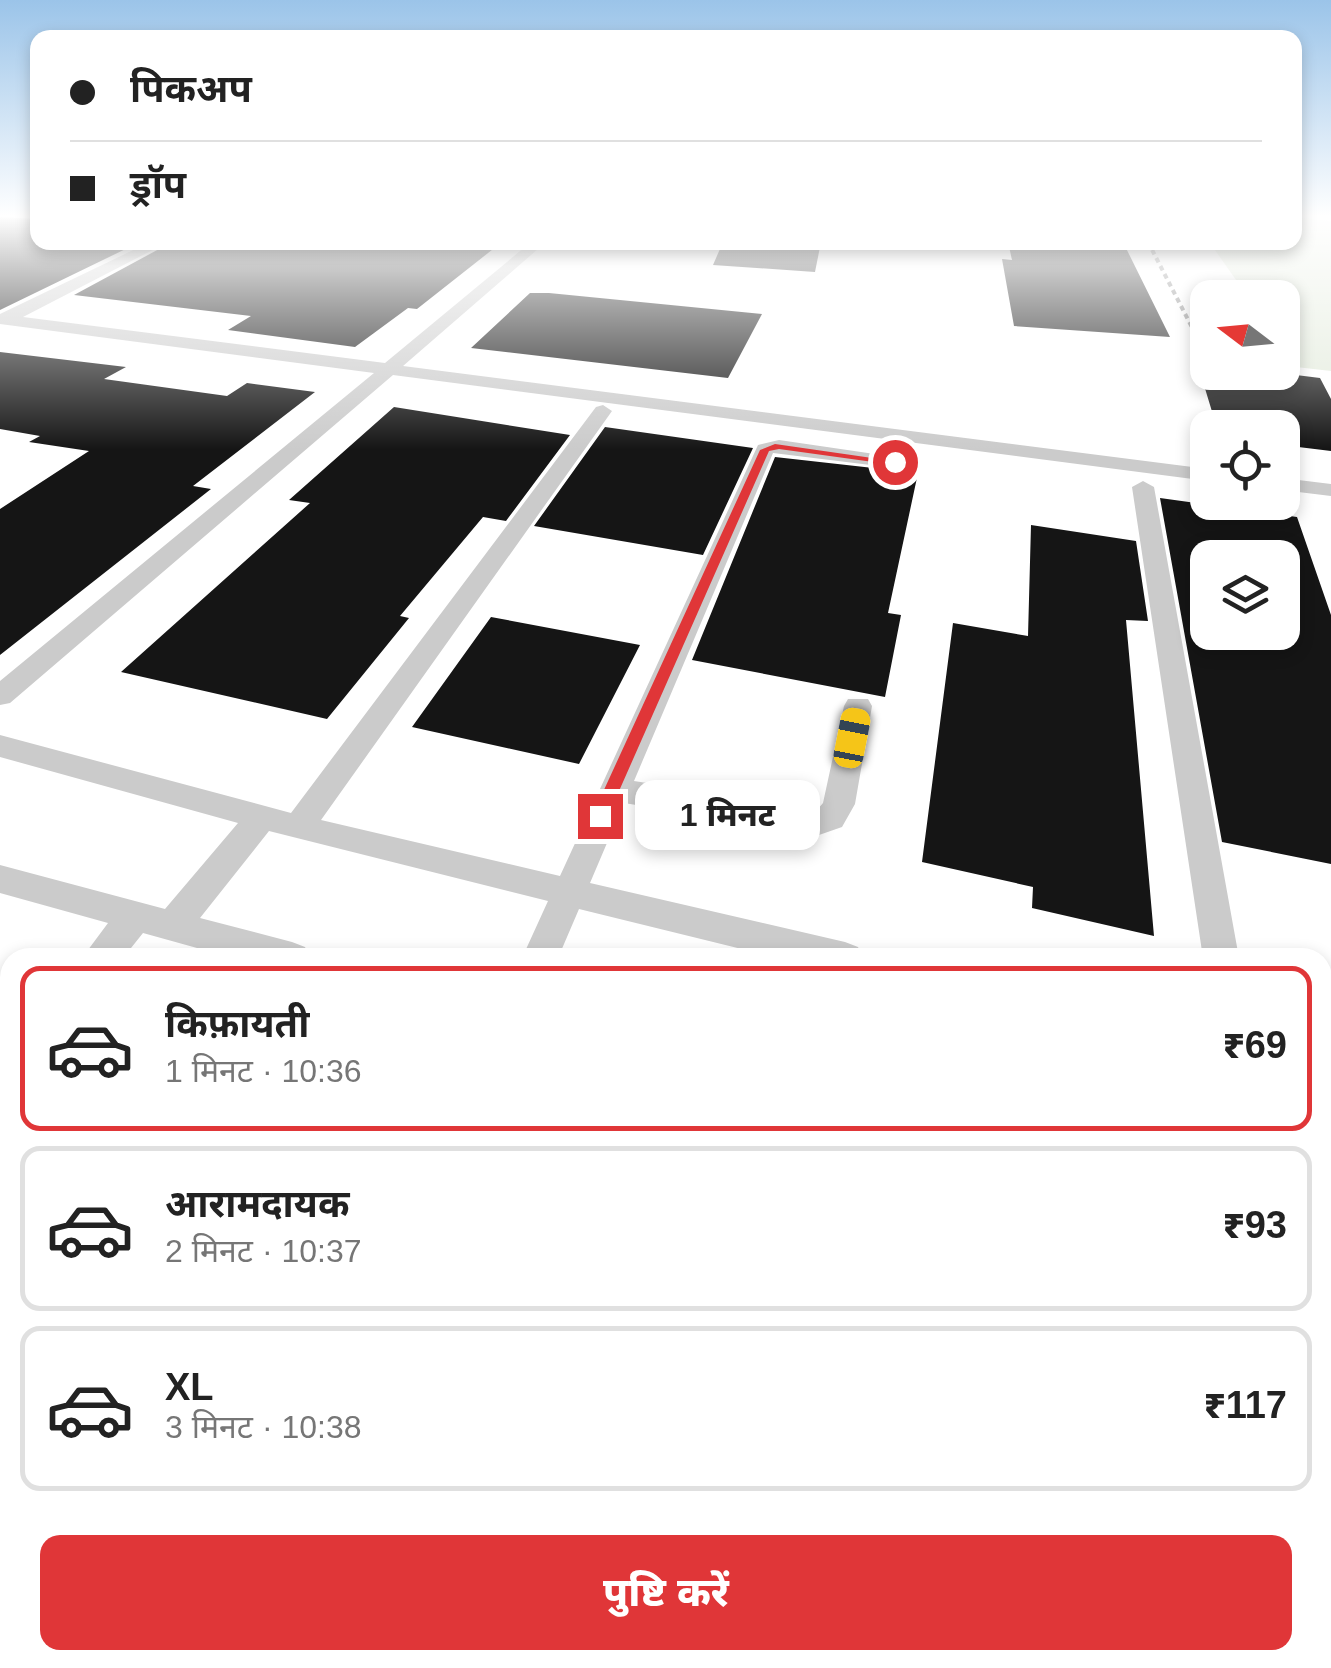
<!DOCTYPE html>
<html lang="hi">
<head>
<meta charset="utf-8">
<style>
  :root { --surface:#fff; --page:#f6f6f6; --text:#222; --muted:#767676; --line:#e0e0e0; --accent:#e03638 }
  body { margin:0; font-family:Helvetica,"Noto Sans Devanagari",sans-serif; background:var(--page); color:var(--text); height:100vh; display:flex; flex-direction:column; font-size:38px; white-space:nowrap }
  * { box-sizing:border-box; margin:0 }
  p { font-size:32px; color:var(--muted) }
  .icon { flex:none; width:55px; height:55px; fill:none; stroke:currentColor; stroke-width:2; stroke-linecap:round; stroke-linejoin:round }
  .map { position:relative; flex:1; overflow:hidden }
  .panel { position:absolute; left:0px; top:948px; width:1332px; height:722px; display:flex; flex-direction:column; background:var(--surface); border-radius:30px 30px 0 0; box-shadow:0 5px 15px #0003 }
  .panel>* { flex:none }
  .hud { position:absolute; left:30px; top:30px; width:1272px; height:220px; border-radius:20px; box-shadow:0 5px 15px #0003; display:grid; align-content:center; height:220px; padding:0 40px; background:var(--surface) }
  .needle { width:65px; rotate:286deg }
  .tools { position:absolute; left:1190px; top:280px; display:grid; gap:20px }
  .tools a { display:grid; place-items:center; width:110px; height:110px; border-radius:20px; background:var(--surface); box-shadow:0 5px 15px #0003; font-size:50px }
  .end { position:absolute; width:45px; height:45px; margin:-22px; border:12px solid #e03638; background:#fff; box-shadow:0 0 0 5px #fff }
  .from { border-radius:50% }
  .bubble { position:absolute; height:70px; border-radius:20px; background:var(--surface); box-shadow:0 5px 15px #0003; font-size:32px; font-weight:800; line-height:70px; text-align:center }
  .car { position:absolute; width:30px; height:60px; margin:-30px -15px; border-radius:12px; box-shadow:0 0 8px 2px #0007; background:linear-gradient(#f5c518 24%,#345 0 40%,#f5c518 0 76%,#345 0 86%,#f5c518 0) }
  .hud b { display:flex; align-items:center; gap:35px; height:95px; font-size:38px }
  .hud b+b { border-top:2px solid var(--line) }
  .hud i { width:25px; height:25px; background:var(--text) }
  ul { padding:18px 0 0; list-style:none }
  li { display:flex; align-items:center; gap:30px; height:165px; margin:0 20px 15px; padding:0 20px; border:5px solid var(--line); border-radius:20px }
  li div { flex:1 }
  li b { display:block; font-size:38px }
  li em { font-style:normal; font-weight:800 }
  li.active { border-color:var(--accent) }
  li>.icon { width:90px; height:90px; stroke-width:1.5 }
  .cta { display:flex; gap:20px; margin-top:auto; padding:20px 40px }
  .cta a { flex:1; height:115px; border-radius:20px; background:var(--accent); color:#fff; font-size:40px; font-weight:800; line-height:115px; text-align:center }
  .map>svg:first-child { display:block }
</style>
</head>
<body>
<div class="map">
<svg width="1331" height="1668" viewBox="0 0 1331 1668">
  <rect width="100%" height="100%" fill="#fff"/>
  <!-- green -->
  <path fill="#e3ebdc" d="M1295,217L1331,221V371L1296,367L1283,348L1282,298L1248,297L1210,243L1295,242Z"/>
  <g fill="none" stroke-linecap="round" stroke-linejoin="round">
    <!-- stream-far1 -->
    <path stroke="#c9dbea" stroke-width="11" d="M0,1019L10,1022"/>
    <!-- stream -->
    <path stroke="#c9dbea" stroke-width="14" d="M1322,1426L1331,1429"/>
  </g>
  <!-- building -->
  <path fill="#151515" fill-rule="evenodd" d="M0,217L38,219V242H140L0,310Z
    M172,242H502L417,309L408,308L355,347L228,330L251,316L74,295Z
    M723,242H821L815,272L713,265Z
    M1008,242H1123L1170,337L1014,326L1002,259L1012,260Z
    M530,293H549L762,314L728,378L471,348Z
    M0,352L126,367L104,379L227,396L247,383L315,392L193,486L211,489L0,655V509L89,451L29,442L40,436L0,429Z
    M1200,372H1272L1320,378L1331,399V451L1282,445V428H1217Z
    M394,407L570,435L506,521L483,517L400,616L409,618L327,719L121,672L310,503L289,500Z
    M605,427L753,448L703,555L534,526Z
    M775,457L918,473L888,613L901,615L885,697L692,660Z
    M1160,498L1297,517L1331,615V864L1222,842ZM1208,558H1282V632H1208Z
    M1031,525L1136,541L1148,621L1126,620L1154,936L1032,908L1033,887L922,862L953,623L1028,636Z
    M491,617L640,645L579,764L412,727Z"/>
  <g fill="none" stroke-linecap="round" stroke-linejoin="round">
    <!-- minor -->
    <path fill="#cbcbcb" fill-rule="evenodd" d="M150,242H168L23,317L385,363L531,242H546L403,366L1208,469V481L393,375L10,703L0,705V681L374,373L0,324V314Z
      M603,405L612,411L321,820L560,876L758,445L779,440L902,458L905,462L902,466L895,468L773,453L634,781L817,810L823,803L844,706L848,699H868L872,706L855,804L842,827L819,835L624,803L590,883L845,942L858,947L863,958H778L579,909L558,958H522L548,901L269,831L200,918L292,942L305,947L310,958H233L143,933L123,958H82L108,923L0,893V865L165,909L238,823L0,757V735L291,813L596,407Z
      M1282,478L1331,484V496L1282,490Z
      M1143,481L1154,487L1239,958H1203L1132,487Z
      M10,1045V1091L0,1095V1049Z
      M1322,1049L1331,1052V1090L1322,1087Z
      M1322,1216L1331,1218V1264L1322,1262Z
      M0,1494L10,1498V1552L0,1548Z
      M1322,1504L1331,1506V1562L1322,1559Z
      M321,1660H397L401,1668H325Z
      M621,1660H681V1668H621Z"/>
    <!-- rail -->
    <path stroke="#838383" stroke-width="4" stroke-dasharray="5 4" stroke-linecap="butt" d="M1148,242L1197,337"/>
  </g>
  <!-- sky -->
  <linearGradient id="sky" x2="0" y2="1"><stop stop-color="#9bc4e9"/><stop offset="0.48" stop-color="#fff"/><stop offset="1" stop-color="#fff" stop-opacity="0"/></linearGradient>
  <rect width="1331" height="450" fill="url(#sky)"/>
  <!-- route -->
  <path fill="#e03638" d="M775,444L900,462L895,465L779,449L769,451L608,816L606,821H594L592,816L760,450Z"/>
</svg>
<div class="tools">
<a><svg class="needle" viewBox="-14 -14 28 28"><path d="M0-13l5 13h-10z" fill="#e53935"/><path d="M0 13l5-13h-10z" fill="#767676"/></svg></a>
<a><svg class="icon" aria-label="locate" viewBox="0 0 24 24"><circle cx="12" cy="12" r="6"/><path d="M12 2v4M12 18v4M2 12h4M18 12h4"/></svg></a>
<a><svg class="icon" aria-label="layers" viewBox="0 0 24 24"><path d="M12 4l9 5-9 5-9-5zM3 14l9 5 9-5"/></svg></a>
</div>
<i class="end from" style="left:895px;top:462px"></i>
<i class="end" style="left:600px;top:816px"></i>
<div class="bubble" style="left:635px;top:780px;width:185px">1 मिनट</div>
<i class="car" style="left:852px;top:738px;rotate:11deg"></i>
<div class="hud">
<b><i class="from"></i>पिकअप</b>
<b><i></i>ड्रॉप</b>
</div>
<section class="panel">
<ul>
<li class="active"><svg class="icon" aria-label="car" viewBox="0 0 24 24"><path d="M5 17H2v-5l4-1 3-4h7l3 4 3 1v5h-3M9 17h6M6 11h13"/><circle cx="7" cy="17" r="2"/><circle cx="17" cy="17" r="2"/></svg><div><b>किफ़ायती</b><p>1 मिनट · 10:36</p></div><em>₹69</em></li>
<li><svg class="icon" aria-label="car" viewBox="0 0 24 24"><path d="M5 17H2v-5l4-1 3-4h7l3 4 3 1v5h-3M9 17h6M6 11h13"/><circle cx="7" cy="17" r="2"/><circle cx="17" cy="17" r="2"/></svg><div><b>आरामदायक</b><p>2 मिनट · 10:37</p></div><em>₹93</em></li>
<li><svg class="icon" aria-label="car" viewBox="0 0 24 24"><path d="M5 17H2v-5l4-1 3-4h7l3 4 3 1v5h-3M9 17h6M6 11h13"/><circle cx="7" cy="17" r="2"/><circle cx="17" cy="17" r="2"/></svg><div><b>XL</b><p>3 मिनट · 10:38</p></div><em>₹117</em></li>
</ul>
<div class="cta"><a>पुष्टि करें</a></div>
</section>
</div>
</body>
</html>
